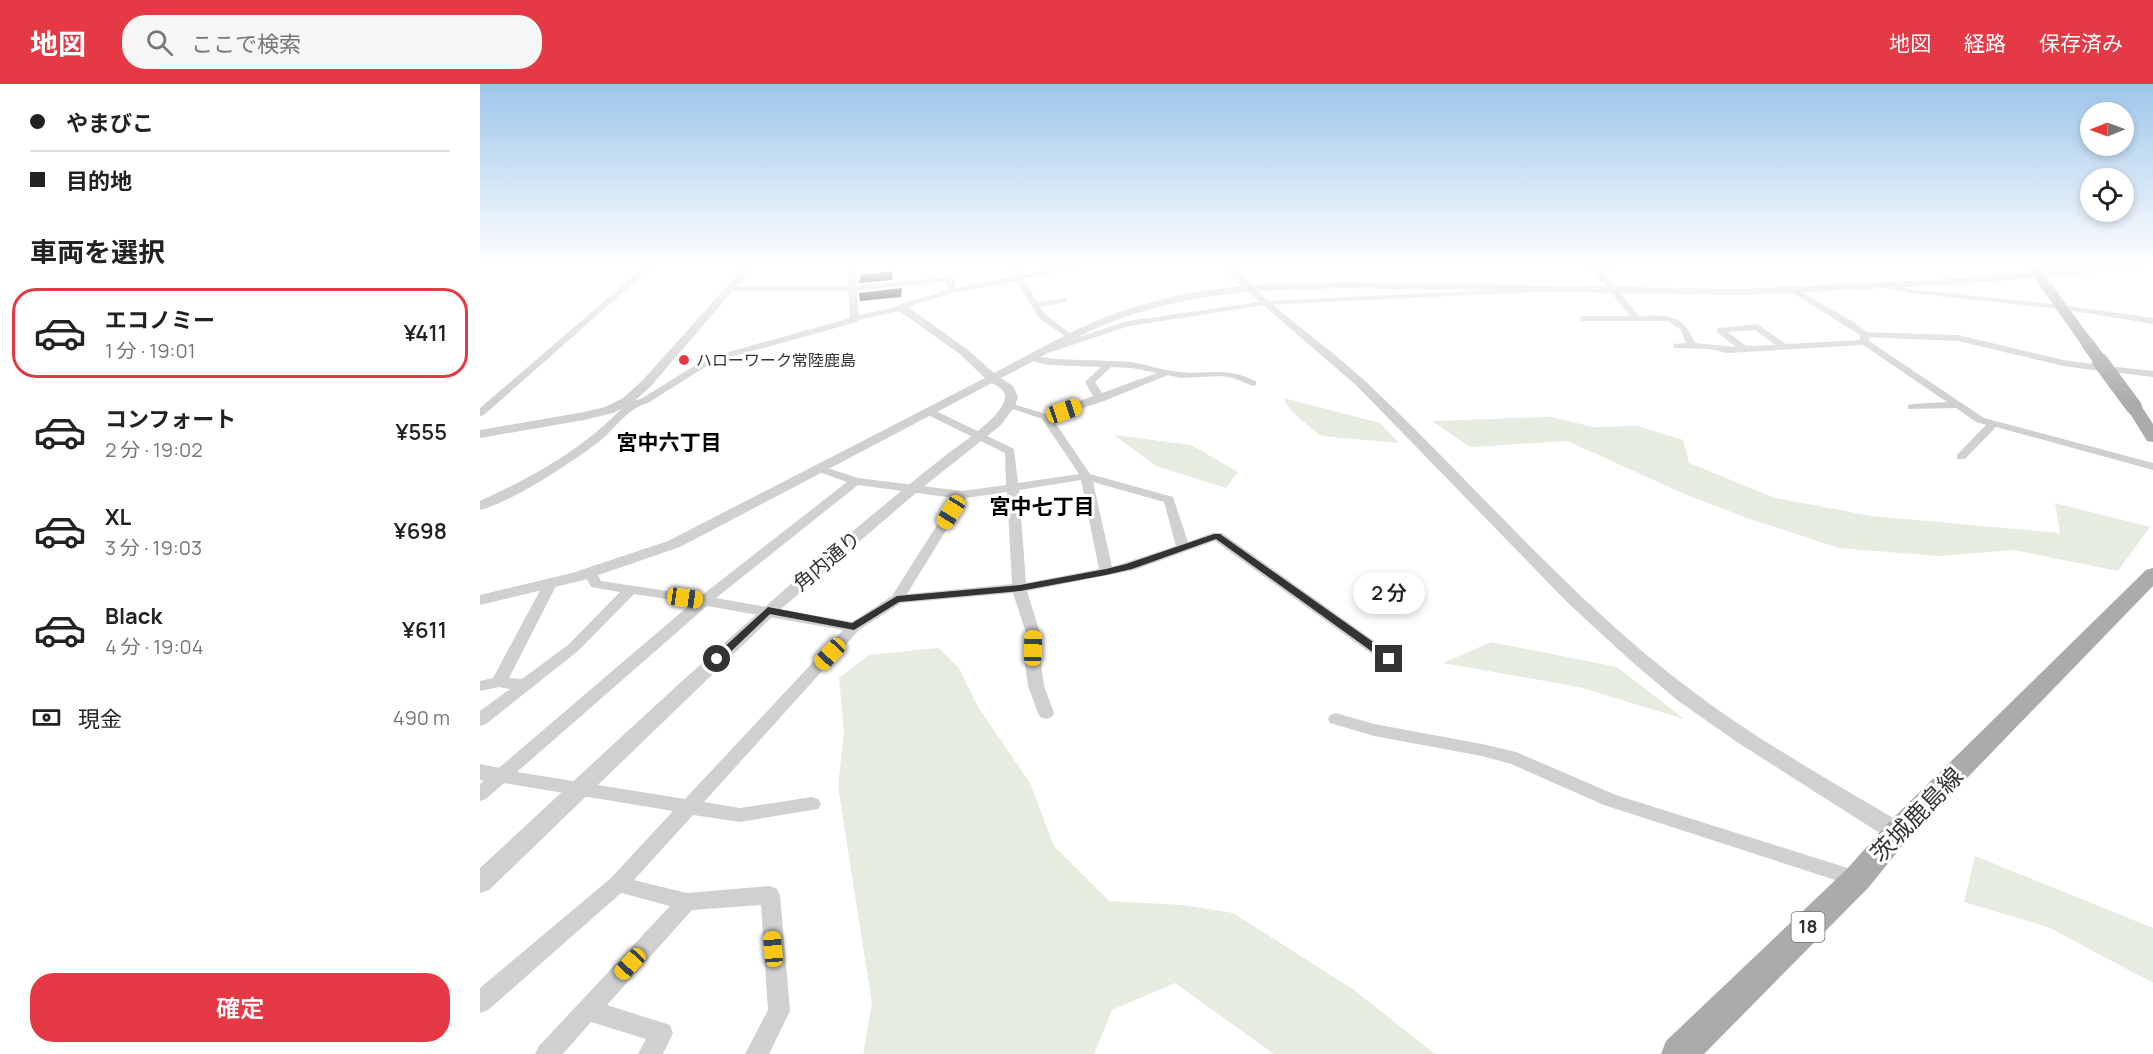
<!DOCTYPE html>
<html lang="ja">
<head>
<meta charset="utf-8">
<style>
  :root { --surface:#fff; --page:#f6f6f6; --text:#222; --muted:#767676; --line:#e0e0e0; --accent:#e63946 }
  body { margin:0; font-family:Manrope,"Noto Sans JP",sans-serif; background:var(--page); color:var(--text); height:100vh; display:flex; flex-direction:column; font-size:22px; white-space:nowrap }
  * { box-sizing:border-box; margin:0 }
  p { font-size:20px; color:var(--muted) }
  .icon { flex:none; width:33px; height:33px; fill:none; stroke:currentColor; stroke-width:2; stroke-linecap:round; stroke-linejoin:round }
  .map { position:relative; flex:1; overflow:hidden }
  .sheet { display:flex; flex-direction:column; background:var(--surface); width:480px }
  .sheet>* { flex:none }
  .banner { display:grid; align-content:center; height:132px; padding:0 30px; background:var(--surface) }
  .needle { width:39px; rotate:269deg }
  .tools { position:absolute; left:1600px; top:18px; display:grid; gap:12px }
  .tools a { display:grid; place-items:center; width:54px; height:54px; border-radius:50%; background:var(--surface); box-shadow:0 3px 9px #0003; font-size:30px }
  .end { position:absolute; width:27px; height:27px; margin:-14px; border:8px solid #333; background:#fff; box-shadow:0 0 0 3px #fff }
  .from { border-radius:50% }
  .bubble { position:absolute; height:42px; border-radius:21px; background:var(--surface); box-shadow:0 3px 9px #0003; font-size:20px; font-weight:600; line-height:42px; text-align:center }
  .car { position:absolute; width:18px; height:36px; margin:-18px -9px; border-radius:8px; box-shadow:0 0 4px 2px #0007; background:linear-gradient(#f5c518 24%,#345 0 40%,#f5c518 0 76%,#345 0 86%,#f5c518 0) }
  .banner b { display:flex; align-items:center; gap:21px; height:57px; font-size:22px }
  .banner b+b { border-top:2px solid var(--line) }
  .banner i { width:15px; height:15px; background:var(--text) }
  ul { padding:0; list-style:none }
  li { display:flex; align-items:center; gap:18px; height:90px; margin:0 12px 9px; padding:0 18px; border:3px solid transparent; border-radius:24px }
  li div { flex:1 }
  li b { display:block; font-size:22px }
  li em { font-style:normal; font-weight:600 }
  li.selected { border-color:var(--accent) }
  li>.icon { width:54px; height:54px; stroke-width:1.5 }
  h2 { padding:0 30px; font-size:27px; line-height:72px }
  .pay { display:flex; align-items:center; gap:15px; height:66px; padding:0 30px; font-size:22px }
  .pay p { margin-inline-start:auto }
  .action { display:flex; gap:12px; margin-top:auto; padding:12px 30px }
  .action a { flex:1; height:69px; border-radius:24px; background:var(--accent); color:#fff; font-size:24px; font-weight:600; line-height:69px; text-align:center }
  header { display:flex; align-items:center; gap:36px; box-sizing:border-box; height:84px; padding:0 30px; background:var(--accent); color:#fff }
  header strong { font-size:28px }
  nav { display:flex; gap:33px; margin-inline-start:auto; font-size:21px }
  .search { width:420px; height:54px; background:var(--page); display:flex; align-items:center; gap:15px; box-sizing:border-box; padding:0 21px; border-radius:24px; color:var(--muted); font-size:22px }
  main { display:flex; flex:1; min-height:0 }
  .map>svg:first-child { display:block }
</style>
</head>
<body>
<header>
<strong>地図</strong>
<div class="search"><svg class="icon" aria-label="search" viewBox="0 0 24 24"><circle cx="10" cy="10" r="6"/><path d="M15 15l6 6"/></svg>ここで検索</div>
<nav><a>地図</a><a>経路</a><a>保存済み</a></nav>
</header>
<main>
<section class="sheet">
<div class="banner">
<b><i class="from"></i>やまびこ</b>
<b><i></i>目的地</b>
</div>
<h2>車両を選択</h2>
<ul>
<li class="selected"><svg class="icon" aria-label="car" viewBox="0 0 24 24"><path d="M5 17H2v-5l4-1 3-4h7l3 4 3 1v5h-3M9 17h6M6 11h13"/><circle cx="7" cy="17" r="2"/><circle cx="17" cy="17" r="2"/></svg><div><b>エコノミー</b><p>1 分 · 19:01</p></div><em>¥411</em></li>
<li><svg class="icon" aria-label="car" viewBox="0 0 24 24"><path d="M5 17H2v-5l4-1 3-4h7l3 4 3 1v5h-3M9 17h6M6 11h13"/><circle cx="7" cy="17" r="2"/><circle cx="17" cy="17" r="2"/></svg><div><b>コンフォート</b><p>2 分 · 19:02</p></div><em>¥555</em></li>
<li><svg class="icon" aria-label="car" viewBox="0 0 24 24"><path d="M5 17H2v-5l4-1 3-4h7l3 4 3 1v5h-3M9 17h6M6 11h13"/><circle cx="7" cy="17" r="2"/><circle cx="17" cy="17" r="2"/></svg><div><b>XL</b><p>3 分 · 19:03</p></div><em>¥698</em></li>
<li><svg class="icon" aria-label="car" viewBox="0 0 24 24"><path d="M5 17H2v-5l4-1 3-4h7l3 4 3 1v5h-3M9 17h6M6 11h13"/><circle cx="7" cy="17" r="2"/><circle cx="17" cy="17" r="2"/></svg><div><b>Black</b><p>4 分 · 19:04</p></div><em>¥611</em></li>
</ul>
<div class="pay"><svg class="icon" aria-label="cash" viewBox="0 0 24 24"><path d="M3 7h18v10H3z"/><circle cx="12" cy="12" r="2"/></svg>現金<p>490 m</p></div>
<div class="action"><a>確定</a></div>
</section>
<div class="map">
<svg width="1673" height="970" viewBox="0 0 1673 970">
  <rect width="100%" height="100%" fill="#fff"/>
  <!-- green -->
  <path fill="#e6ecdf" d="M803,314L900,339L919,359L841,352L812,328Z
    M1071,333L1113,343L1158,342L1203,356L1209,379L1295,414L1392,432L1580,449L1575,419L1670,443L1638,487L1534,466L1458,472L1359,464L1267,434L1207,411L1087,357L990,363L952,337Z
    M634,351L711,361L758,388L746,404L676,382Z
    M1011,558L1137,583L1204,635L1099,603L963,579Z
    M459,564L479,584L498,623L550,699L574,762L629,817L703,821L753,829L874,906L955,970H794L695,899L632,926L614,970H383L392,919L358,703L364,648L359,594L389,571Z
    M1495,772L1673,844V899L1568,843L1484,818Z"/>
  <!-- building -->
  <path fill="#1a1a1a" d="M413,187L412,196L379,199L381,191Z
    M422,204L421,213L380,217L379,209Z"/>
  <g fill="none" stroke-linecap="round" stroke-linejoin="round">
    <!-- minor -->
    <path fill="#d0d0d0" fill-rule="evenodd" d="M165,182H173L4,331L0,332V324Z
      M369,182H377L375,202L471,193L475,195V204L536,192L534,182H542L543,191L589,182H606L544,195L557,218L587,214V218L560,223L566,231L596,254L648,237L785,217L1055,204L1059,206L1055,208L785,221L649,242L562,271L559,270V266L591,256L560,235L537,197L473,209L421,225L417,223L418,221L467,206V198L371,207H250L246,205L250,203H367Z
      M1106,182H1147L1118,186L1129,195L1159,232C1189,231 1202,229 1215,259L1256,263L1237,248V244L1277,240L1306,260L1380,256V251L1306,205L1313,203L1375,239L1388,249L1389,257L1504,334L1673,379V386L1516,343L1485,375H1477V371L1506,341L1496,338L1476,324L1428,325V321L1432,320L1467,318L1383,261L1247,269L1230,265L1194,264V260L1206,259L1200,245L1187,237H1100V233L1103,232H1150L1123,199ZM1275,246L1295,261L1266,262L1248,248Z
      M1407,199L1430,205L1581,221L1673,234V240L1581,225L1430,209L1404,203L1403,201Z
      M374,233L378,236L377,238L233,278L168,319C148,324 136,343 121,356C93,378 34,417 0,426V417C52,393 102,366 142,324H133V320L161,315L227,274Z
      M550,271C583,278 617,275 650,278C667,280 683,287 700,288C734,291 742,282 776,297V301L773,302L753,294L741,292L700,294L688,291L624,317L572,334L610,390L693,413L708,458L732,449H742L914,571L917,575L914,579H904L735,457L654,486L547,507L560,549L561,579L564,602L574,629L572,633L566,635L560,633L558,629L548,602L545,579L546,549L533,509L421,519L379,546L224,718L260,724L332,713L338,715L341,720L338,725L260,738L213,731L154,796L207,809L290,802L297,805L300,811L310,927L289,970H265L288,926L281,821L212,826L127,921L190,941L193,949L183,970H158L166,955L111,938L83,970H55L59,962L190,822L141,809L8,926L0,929V904L131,794L193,727L24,699L6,715L0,717V700L212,519L154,510L98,567L6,640L0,642V627L30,605L19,603L0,607V597L13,594L64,499H74L76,502L29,594L42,595L88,561L140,508L111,503L104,490L106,487H116L121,497L221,512L367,398L336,387V383H344L378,394L482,407L526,401L525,369L446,330V326H454L534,365L538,399L599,390L562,335L524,322L529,319L566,330L613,312L605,298L621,283L569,281L547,276V272ZM631,283L652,284L677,289L622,309L615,298ZM601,396L619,485L546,499L539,406ZM613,398L684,418L696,462L632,483ZM378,401L474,414L412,512L372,538L236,514ZM527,408L532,500L427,510L486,414ZM227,522L363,546L205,715L37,688Z
      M1628,282L1673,287V293L1625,287L1623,285Z
      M856,629L894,640L1002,660L1036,668L1136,711L1377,787L1384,789L1387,795L1384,801L1377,803L1124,721L1031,680L1002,672L894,652L850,639L848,635L850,631Z"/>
    <!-- tertiary -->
    <path fill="#d0d0d0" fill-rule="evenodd" d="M265,182H274L171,302L151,320L133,329L104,336L0,354V346L104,328L125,323L143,314L163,296Z
      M743,182H753L772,201L863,198L1259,205L1467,195L1630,182H1668L1664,185L1467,201L1259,211L863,204L778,207C812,239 851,265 885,297C994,399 1091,516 1211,606C1278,657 1353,698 1425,741L1428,748L1425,755L1417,757L1409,755L1257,658L1197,616L1151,577L1089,520L876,301L768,208C718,213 670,222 624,241C589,256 555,277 521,294L533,302L538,313L535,322L521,341L437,408L294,531L9,806L0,809V784C153,642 303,500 466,371C480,360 528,329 525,311C524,305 517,302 512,299L200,463L104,496L0,521V511L92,489L188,457L505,294L480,270L419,227L370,238L368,203L376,205L379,231L425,221L488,266L514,289C547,272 581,252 616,237C662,217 713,207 762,202Z
      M1385,248L1478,251L1583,276L1628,282L1634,285L1628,288L1583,282L1478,257L1381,253V249Z
      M0,680L30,686L33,692L30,698L22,700L0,696Z"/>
    <!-- primary -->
    <path fill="#ababab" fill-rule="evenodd" d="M1546,182H1558L1615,260L1613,263H1603Z
      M1654,318L1660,320L1673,340V358L1667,357L1646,323Z
      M1673,484V502L1427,756L1388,804L1224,970H1181L1186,957L1366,786L1407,740L1666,486Z"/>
    <!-- primary-bridge-far1 -->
    <path stroke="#ababab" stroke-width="13" d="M1608,260L1621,278"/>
    <!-- primary-bridge -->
    <path stroke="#ababab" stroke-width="16" d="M1620,277L1654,323"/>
  </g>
  <!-- sky -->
  <linearGradient id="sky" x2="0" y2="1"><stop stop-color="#9ec6ea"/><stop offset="0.57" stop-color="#fff"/><stop offset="1" stop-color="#fff" stop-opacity="0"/></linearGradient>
  <rect width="1673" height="318" fill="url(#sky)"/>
  <!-- route -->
  <path fill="#333" d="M734,450H740L913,572V577H905L736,455L652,485L626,491L540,507L419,518L374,546L290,530L240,578L237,579L231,575L288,523L372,539L417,512L540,501L626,485L646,480Z"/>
  <!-- markers -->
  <circle fill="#e63946" stroke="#fff" stroke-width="2" cx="204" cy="276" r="6"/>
  <g text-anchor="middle" stroke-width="6" stroke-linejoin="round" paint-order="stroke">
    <!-- far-poi labels -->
    <g font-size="16" fill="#333" stroke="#fff" text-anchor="start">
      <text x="216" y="282">ハローワーク常陸鹿島</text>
    </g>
    <!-- shield labels -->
    <rect fill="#fff" stroke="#707070" stroke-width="1.5" x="1311.5" y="828" width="33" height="30" rx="4.5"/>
    <g font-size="18" font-weight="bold" fill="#333">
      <text x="1328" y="849">18</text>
    </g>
    <!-- street labels -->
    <g font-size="20" fill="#333" stroke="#fff">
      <text transform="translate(347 477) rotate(-40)" y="7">角内通り</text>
    </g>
    <!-- neighbourhood labels -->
    <g font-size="21" font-weight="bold" fill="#000" stroke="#fff">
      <text x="189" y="366">宮中六丁目</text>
      <text x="562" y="430">宮中七丁目</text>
    </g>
    <!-- near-street labels -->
    <g font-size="24" fill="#333" stroke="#fff">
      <text transform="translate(1437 731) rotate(-46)" y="8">茨城鹿島線</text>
    </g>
  </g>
</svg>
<div class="tools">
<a><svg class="needle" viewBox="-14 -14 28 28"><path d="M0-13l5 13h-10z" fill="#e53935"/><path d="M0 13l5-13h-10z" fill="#767676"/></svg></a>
<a><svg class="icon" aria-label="locate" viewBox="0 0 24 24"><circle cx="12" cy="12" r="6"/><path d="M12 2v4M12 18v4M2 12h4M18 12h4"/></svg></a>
</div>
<i class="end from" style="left:237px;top:575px"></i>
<i class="end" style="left:909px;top:575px"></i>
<div class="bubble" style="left:873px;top:488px;width:72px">2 分</div>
<i class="car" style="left:584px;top:327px;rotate:71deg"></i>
<i class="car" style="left:471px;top:428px;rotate:212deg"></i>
<i class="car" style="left:205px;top:514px;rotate:98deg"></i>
<i class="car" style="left:553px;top:564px;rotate:1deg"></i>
<i class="car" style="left:350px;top:570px;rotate:223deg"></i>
<i class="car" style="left:293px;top:865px;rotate:355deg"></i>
<i class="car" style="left:150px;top:880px;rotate:223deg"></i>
</div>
</main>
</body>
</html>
